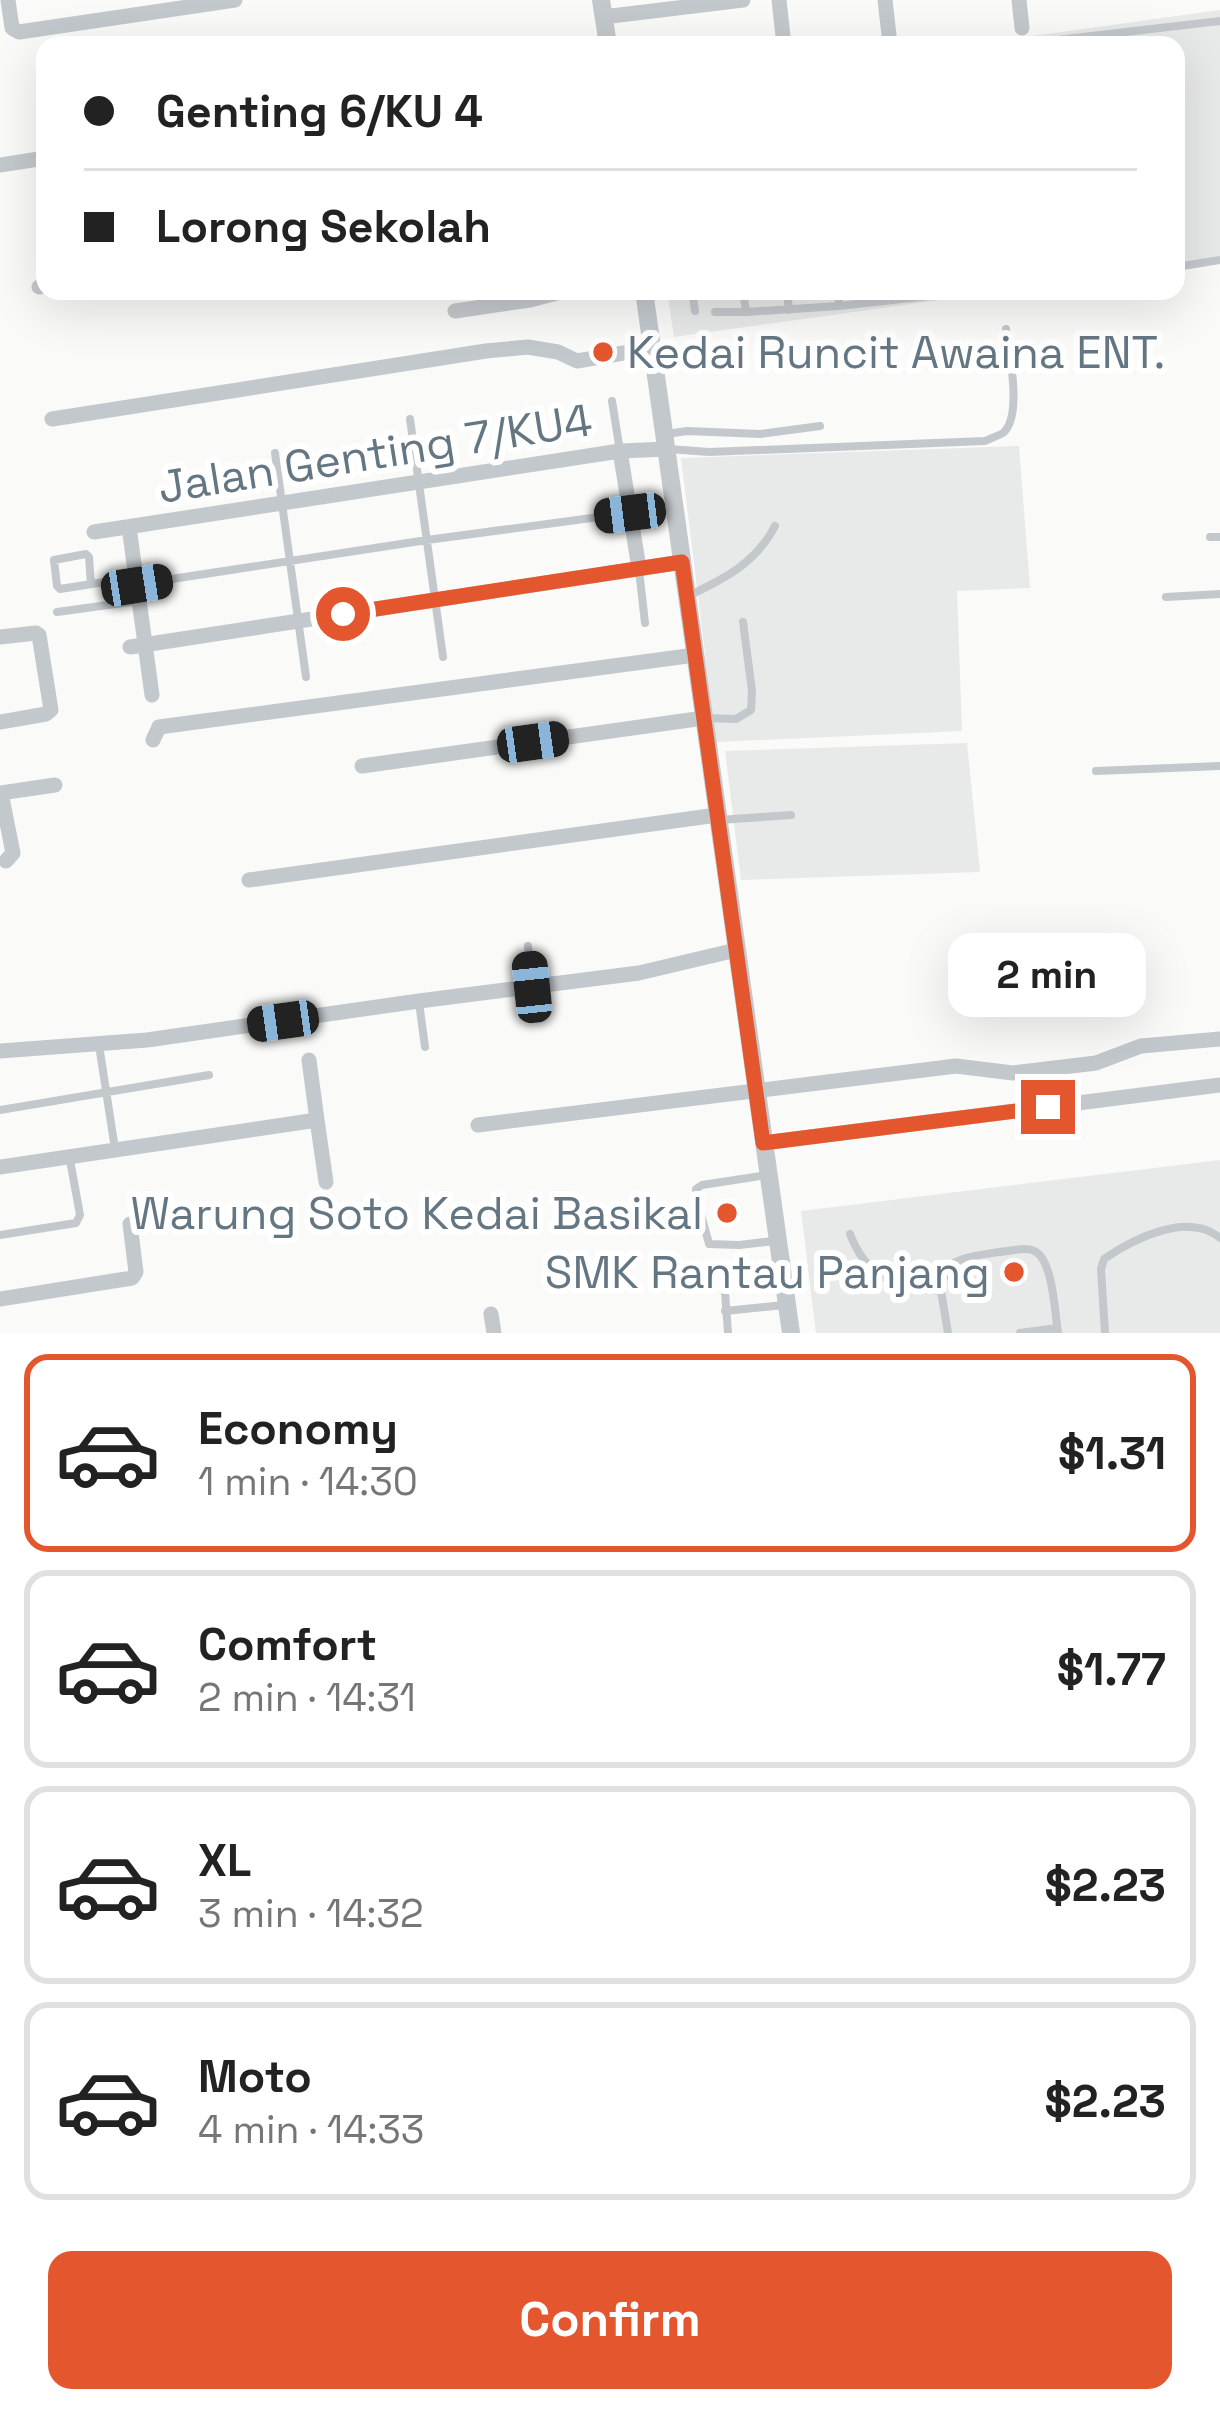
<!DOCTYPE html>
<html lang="en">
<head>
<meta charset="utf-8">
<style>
  :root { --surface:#fff; --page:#f2f2f2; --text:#222; --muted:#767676; --line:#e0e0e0; --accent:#e4572e }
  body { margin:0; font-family:"Space Grotesk",sans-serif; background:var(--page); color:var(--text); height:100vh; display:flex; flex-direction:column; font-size:45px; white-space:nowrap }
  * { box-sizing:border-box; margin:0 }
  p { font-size:39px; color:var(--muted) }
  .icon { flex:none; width:66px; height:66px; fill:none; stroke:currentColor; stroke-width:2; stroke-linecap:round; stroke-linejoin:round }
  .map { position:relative; height:1333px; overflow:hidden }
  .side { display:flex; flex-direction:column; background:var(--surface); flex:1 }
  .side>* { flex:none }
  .banner { position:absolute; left:36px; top:36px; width:1149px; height:264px; border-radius:24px; box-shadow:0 12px 48px #0002; display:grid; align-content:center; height:264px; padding:0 48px; background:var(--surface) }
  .end { position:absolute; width:54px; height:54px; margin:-27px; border:15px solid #e4572e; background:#fff; box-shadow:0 0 0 6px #fff }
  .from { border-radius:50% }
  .bubble { position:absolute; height:84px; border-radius:24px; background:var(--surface); box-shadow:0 12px 48px #0002; font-size:39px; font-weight:600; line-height:84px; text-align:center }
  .car { position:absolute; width:36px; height:72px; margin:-36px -18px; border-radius:15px; box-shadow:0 0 9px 3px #0007; background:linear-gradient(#222 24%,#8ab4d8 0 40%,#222 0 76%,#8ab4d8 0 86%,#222 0) }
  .banner b { display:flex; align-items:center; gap:42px; height:114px; font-size:45px }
  .banner b+b { border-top:3px solid var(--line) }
  .banner i { width:30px; height:30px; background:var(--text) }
  ul { padding:21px 0 0; list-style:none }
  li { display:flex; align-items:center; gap:36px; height:198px; margin:0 24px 18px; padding:0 24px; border:6px solid var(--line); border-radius:24px }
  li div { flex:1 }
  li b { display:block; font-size:45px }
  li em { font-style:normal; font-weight:600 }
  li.selected { border-color:var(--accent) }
  li>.icon { width:108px; height:108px; stroke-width:1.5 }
  .cta { display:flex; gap:24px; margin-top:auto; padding:24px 48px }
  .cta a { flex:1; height:138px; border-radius:24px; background:var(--accent); color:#fff; font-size:48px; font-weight:600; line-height:138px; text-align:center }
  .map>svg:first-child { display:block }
</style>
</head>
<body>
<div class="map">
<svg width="1220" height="1333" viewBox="0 0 1220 1333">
  <rect width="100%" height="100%" fill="#fafaf8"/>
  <!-- built -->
  <path fill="#e8e9e9" d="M1220,10V261L1176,267V45H967Z
    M667,291H1005L674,337Z
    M1019,446L1030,588L957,591L962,731L716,742L681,458Z
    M967,743L980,872L741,880L725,751Z
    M1220,1160V1333H816L801,1211Z"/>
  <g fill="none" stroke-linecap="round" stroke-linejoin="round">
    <!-- service -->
    <path stroke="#c3c8cc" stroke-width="8" d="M567,43V45
      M1013,45L1220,21
      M1176,267L1220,260
      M692,291L695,311
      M787,291L789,310
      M839,306L973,291
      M715,312H746L743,291
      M746,312L839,306V291
      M612,401L620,451
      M410,419L443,657
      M667,434L687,431L760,434L820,426
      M669,449L709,452L985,441C987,440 1002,434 1003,433C1023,416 1009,353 1006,329
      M275,453L306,677
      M1210,537H1220
      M639,570L645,623
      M91,584L89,557L86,554L54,560L57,586L60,589L136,577
      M139,584L427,540L629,513
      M688,596C724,579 756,563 775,526
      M1166,597L1220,594
      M57,612L137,601
      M706,718L736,719L751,710L752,691L743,622
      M1096,771L1220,766
      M719,820L791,815
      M528,946L532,985
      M419,1002L425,1047
      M99,1045L115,1149
      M0,1110L209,1075
      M767,1175L702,1185L696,1189V1195L709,1244L739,1245L774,1241
      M580,1224L700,1216
      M850,1234C867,1279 896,1287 941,1291L946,1268C961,1256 981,1255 999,1252C1011,1251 1026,1246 1036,1252C1053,1262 1055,1314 1058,1333
      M0,1235L76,1223L80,1215L70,1160
      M724,1278L728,1333
      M941,1291L948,1333
      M725,1311L785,1305
      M1020,1333L1057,1328
      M1105,1333L1101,1269L1104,1259C1133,1239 1188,1211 1220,1238"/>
    <!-- minor -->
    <path stroke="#c3c8cc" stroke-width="15" d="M8,0L12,28L19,32L235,0
      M779,0L784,45
      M885,0L890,44
      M1019,0L1022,28
      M603,17L743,0
      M0,165L45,158
      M39,287L45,286
      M455,311L530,300L565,291
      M52,419L486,351L528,347L558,352L577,361L653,348
      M620,451L639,568
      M129,527L152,695
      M94,532L620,451L667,449
      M0,637L36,633L39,635L51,710L46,714L0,722
      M130,647L682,562
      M153,740L159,727L695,655
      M362,766L704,718
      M0,793L55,785
      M1,793L13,853L6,861
      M249,880L717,815
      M0,1051L147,1040L419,1001L639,973L736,950
      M317,1120L326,1182
      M478,1125L956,1066L1013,1073L1096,1063L1141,1046L1220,1039
      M763,1143L1220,1085
      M0,1167L317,1120L309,1060
      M0,1299L132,1278L136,1272L130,1224
      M491,1314L494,1333"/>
    <!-- tertiary -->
    <path stroke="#c3c8cc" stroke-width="18" d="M601,0L608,45
      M644,291L791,1333"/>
  </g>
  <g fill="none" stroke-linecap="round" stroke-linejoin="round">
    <!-- route -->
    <path stroke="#e4572e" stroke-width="15" d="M343,614L682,562L763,1143L1048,1107"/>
  </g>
  <!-- markers -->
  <g fill="#e4572e" stroke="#fff" stroke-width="4.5">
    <circle cx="603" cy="352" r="12"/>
    <circle cx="727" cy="1213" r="12"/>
    <circle cx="1014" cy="1272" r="12"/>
  </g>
  <g text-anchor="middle" stroke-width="12" stroke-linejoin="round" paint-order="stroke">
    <!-- poi labels -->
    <g font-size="45" fill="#657683" stroke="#fff" text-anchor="end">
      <text x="627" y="368" text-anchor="start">Kedai Runcit Awaina ENT.</text>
      <text x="703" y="1229">Warung Soto Kedai Basikal</text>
      <text x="990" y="1288">SMK Rantau Panjang</text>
    </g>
    <!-- street labels -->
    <g font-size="45" fill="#657683" stroke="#fff">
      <text transform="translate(375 453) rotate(-9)" y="16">Jalan Genting 7/KU4</text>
    </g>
  </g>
</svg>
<i class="end from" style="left:343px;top:614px"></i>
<i class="end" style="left:1048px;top:1107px"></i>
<div class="bubble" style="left:948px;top:933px;width:198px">2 min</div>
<i class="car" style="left:630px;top:513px;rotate:263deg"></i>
<i class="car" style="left:137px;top:585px;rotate:81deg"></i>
<i class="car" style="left:533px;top:742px;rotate:82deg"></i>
<i class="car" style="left:532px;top:987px;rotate:354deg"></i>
<i class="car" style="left:283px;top:1021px;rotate:262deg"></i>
<div class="banner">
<b><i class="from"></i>Genting 6/KU 4</b>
<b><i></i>Lorong Sekolah</b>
</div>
</div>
<section class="side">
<ul>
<li class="selected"><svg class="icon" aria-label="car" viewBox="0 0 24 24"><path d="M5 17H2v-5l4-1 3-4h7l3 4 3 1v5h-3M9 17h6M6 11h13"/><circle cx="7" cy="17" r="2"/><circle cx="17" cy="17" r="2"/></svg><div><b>Economy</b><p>1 min · 14:30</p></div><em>$1.31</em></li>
<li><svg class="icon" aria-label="car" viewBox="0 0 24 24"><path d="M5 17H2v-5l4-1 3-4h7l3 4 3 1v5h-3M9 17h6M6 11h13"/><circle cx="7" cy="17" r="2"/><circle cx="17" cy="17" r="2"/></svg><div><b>Comfort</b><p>2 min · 14:31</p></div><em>$1.77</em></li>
<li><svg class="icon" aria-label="car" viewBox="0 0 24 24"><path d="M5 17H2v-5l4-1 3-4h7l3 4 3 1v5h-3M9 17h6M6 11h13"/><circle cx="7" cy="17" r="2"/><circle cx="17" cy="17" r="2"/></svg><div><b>XL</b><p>3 min · 14:32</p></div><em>$2.23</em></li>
<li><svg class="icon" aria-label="car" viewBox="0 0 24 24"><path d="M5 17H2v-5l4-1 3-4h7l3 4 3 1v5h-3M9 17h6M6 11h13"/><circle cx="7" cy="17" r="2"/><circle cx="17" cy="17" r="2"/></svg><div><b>Moto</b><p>4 min · 14:33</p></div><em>$2.23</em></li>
</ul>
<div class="cta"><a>Confirm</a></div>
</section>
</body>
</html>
